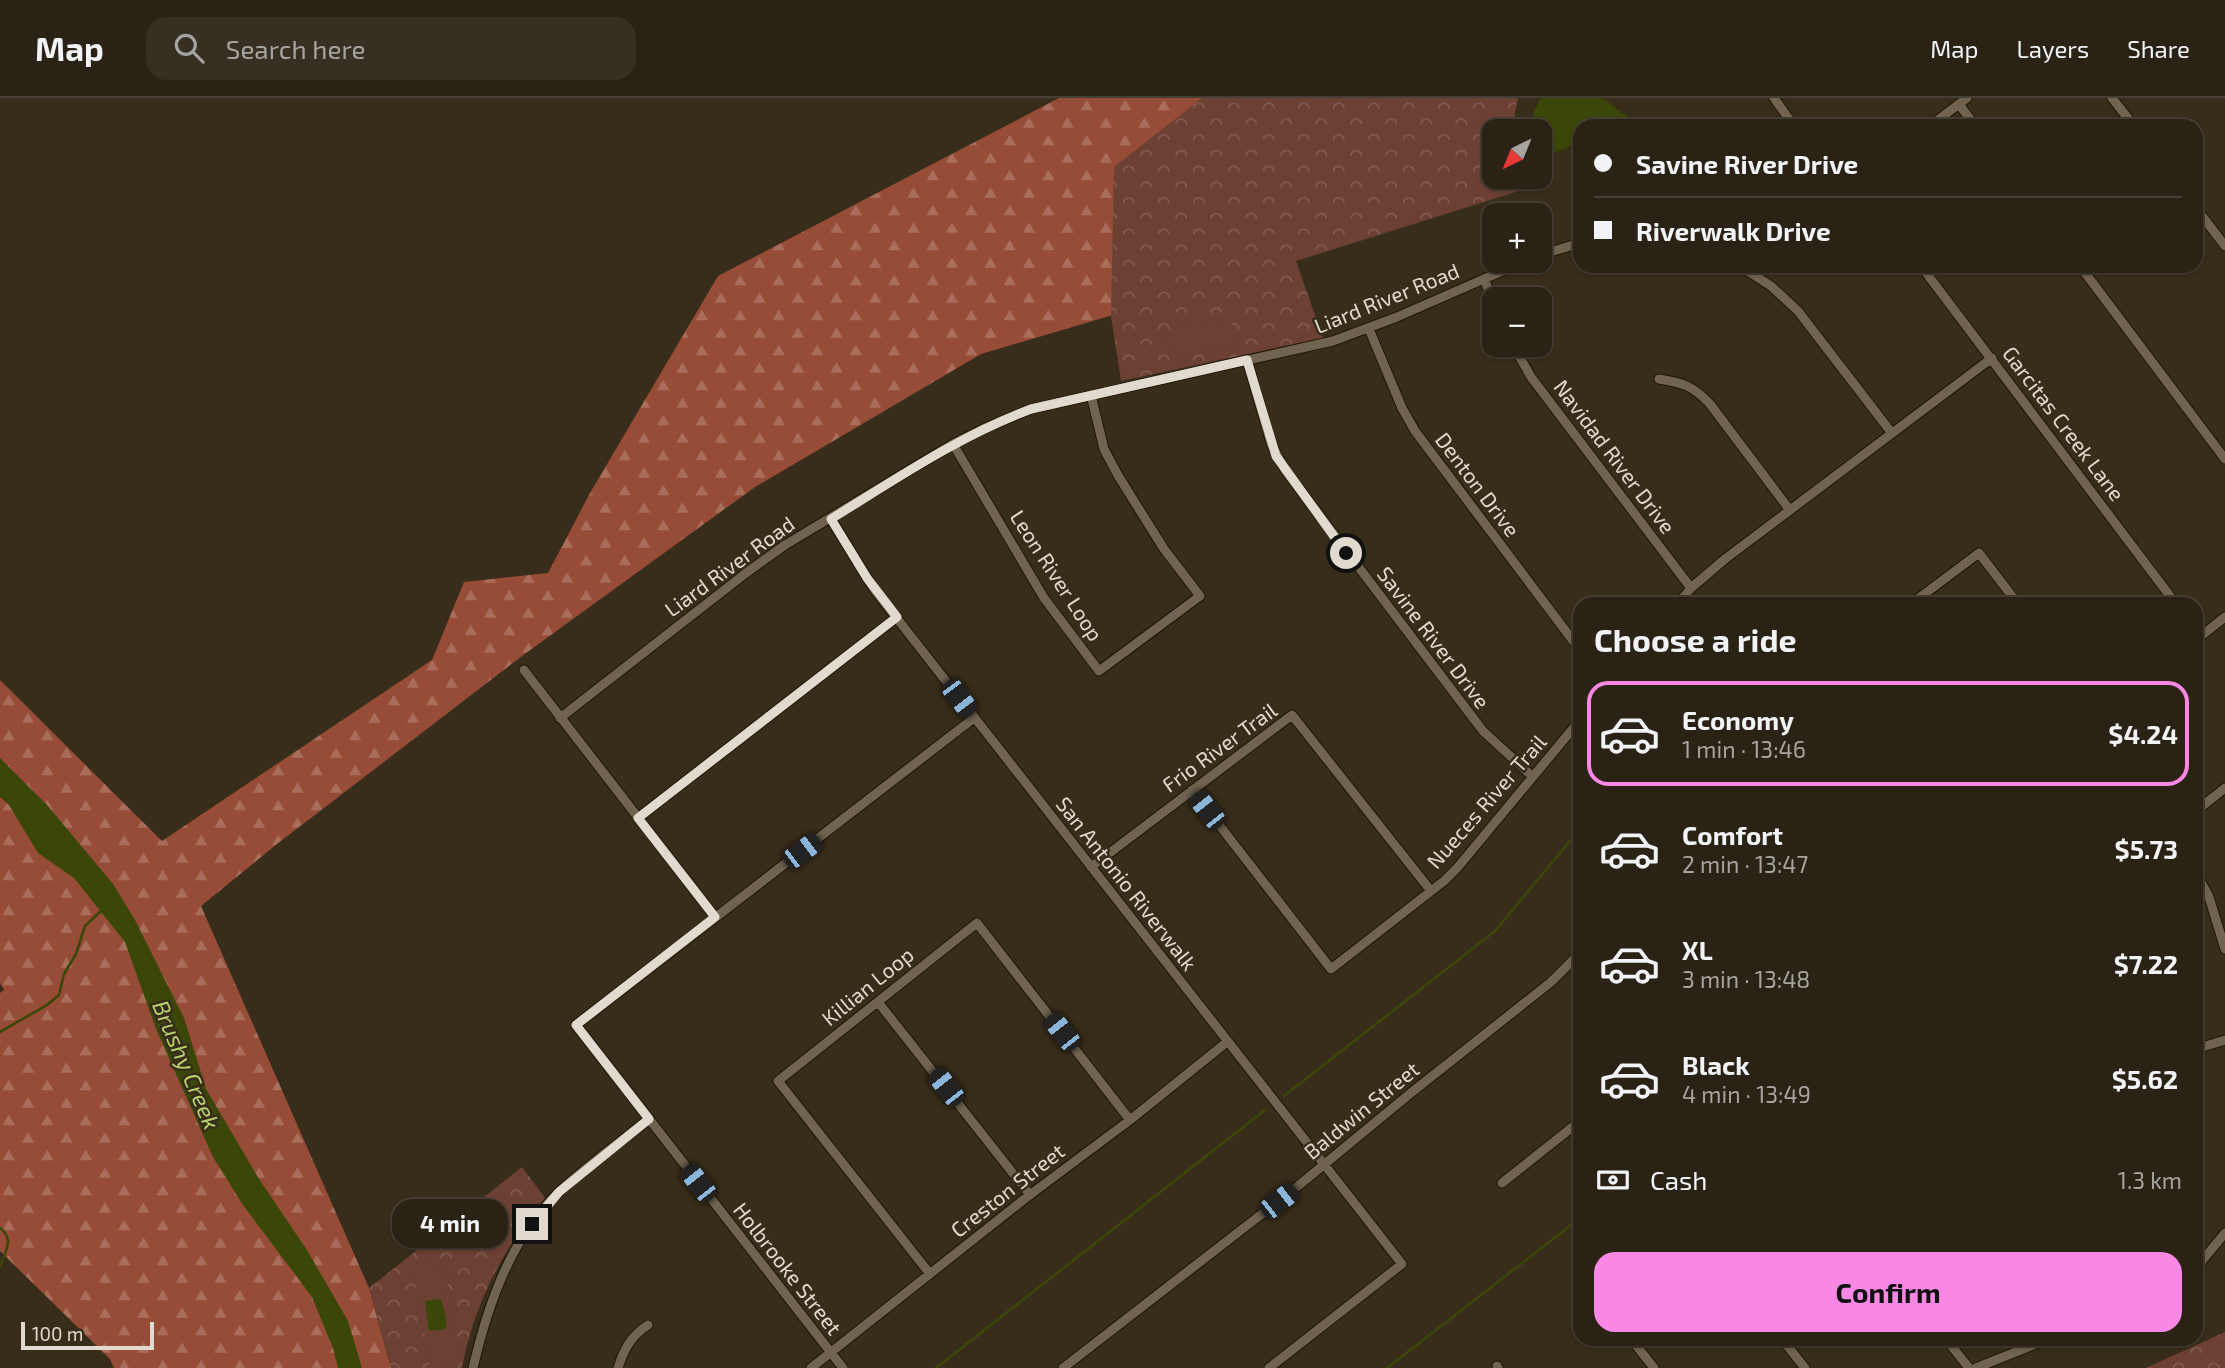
<!DOCTYPE html>
<html lang="en">
<head>
<meta charset="utf-8">
<style>
  :root { --surface:#2a2214; --page:#362f22; --text:#f1f3f6; --muted:#a5a4a0; --line:#463f34; --accent:#fb87e5 }
  body { margin:0; font-family:"Exo 2",sans-serif; background:var(--page); color:var(--text); height:100vh; display:flex; flex-direction:column; font-size:26px; white-space:nowrap }
  * { box-sizing:border-box; margin:0 }
  p { font-size:23px; color:var(--muted) }
  .icon { flex:none; width:38px; height:38px; fill:none; stroke:currentColor; stroke-width:2; stroke-linecap:round; stroke-linejoin:round }
  .map { position:relative; flex:1; overflow:hidden }
  .drawer { position:absolute; left:1573px; top:499px; width:630px; height:749px; display:flex; flex-direction:column; background:var(--surface); border-radius:21px; box-shadow:0 2px 5px #0004,0 0 0 2px var(--line) }
  .drawer>* { flex:none }
  .hud { position:absolute; left:1573px; top:21px; width:630px; height:154px; border-radius:21px; box-shadow:0 2px 5px #0004,0 0 0 2px var(--line); display:grid; align-content:center; height:154px; padding:0 21px; background:var(--surface) }
  .needle { width:46px; rotate:223deg }
  .tools { position:absolute; left:1482px; top:21px; display:grid; gap:14px }
  .tools a { display:grid; place-items:center; width:70px; height:70px; border-radius:14px; background:var(--surface); box-shadow:0 2px 5px #0004,0 0 0 2px var(--line); font-size:35px }
  .scale { position:absolute; left:21px; bottom:18px; width:133px; box-sizing:border-box; padding-left:7px; border:4px solid #e1dacf; border-top:0; font-size:19px; line-height:24px; white-space:nowrap; color:#e1dacf; -webkit-text-stroke:5px #382d1a; paint-order:stroke }
  .end { position:absolute; width:32px; height:32px; margin:-16px; border:9px solid #e1dacf; background:#111; box-shadow:0 0 0 4px #111 }
  .from { border-radius:50% }
  .bubble { position:absolute; height:49px; border-radius:21px; background:var(--surface); box-shadow:0 2px 5px #0004,0 0 0 2px var(--line); font-size:23px; font-weight:700; line-height:49px; text-align:center }
  .car { position:absolute; width:21px; height:42px; margin:-21px -10px; border-radius:9px; box-shadow:0 0 5px 2px #0007; background:linear-gradient(#222 24%,#8ab4d8 0 40%,#222 0 76%,#8ab4d8 0 86%,#222 0) }
  .hud b { display:flex; align-items:center; gap:24px; height:66px; font-size:26px }
  .hud b+b { border-top:2px solid var(--line) }
  .hud i { width:18px; height:18px; background:var(--text) }
  ul { padding:0; list-style:none }
  li { display:flex; align-items:center; gap:21px; height:105px; margin:0 14px 10px; padding:0 7px; border:4px solid transparent; border-radius:21px }
  li div { flex:1 }
  li b { display:block; font-size:26px }
  li em { font-style:normal; font-weight:700 }
  li.current { border-color:var(--accent) }
  li>.icon { width:63px; height:63px; stroke-width:1.5 }
  h2 { padding:0 21px; font-size:32px; line-height:84px }
  .pay { display:flex; align-items:center; gap:18px; height:77px; padding:0 21px; font-size:26px }
  .pay p { margin-inline-start:auto }
  .primary-button { display:flex; gap:14px; margin-top:auto; padding:14px 21px }
  .primary-button a { flex:1; height:80px; border-radius:21px; background:var(--accent); color:#111; font-size:28px; font-weight:700; line-height:80px; text-align:center }
  header { display:flex; align-items:center; gap:42px; box-sizing:border-box; height:98px; padding:0 35px; background:var(--surface); border-bottom:2px solid var(--line) }
  header strong { font-size:33px }
  nav { display:flex; gap:38px; margin-inline-start:auto; font-size:24px }
  .search { width:490px; height:63px; background:var(--page); display:flex; align-items:center; gap:18px; box-sizing:border-box; padding:0 24px; border-radius:21px; color:var(--muted); font-size:26px }
  .map>svg:first-child { display:block }
</style>
</head>
<body>
<header>
<strong>Map</strong>
<div class="search"><svg class="icon" aria-label="search" viewBox="0 0 24 24"><circle cx="10" cy="10" r="6"/><path d="M15 15l6 6"/></svg>Search here</div>
<nav><a>Map</a><a>Layers</a><a>Share</a></nav>
</header>
<div class="map">
<svg width="2225" height="1270" viewBox="0 0 2225 1270">
  <defs>
    <pattern id="forest-firs" width="22" height="20" patternUnits="userSpaceOnUse" patternTransform="scale(1.75)"><rect width="22" height="20" fill="#964c36"/><path d="M5 1l3.5 6h-7zM16 11l3.5 6h-7z" fill="#a96e5b"/></pattern>
    <pattern id="park-crowns" width="20" height="18" patternUnits="userSpaceOnUse" patternTransform="scale(1.75)"><rect width="20" height="18" fill="#6c4033"/><path d="M2 6a3 3 0 1 1 6 0M12 15a3 3 0 1 1 6 0" fill="none" stroke="#815b50"/></pattern>
  </defs>
  <rect width="100%" height="100%" fill="#382d1a"/>
  <!-- forest -->
  <path fill="url(#forest-firs)" d="M1059,0H1518L1510,33H1494L1295,163L981,256L755,389L522,558L277,746L201,808L369,1190L391,1270H114L110,1261L0,1153V895L4,892L0,885V582L162,743L432,562L464,484L548,475L590,395L718,178Z"/>
  <!-- park -->
  <path fill="url(#park-crowns)" d="M1202,0H1518L1514,15L1520,33H1494V79H1535L1538,87L1296,163L1323,240L1121,283L1111,218L1114,69Z
    M522,1069L545,1100C503,1150 474,1206 462,1270H391L369,1190Z
    M2225,1234V1270H2146Z"/>
  <!-- pitch -->
  <path fill="#6c4033" d="M1216,221L1221,224L1222,228L1232,226L1237,250L1211,256L1209,249L1193,255L1186,254L1170,258L1165,233Z
    M423,1163L452,1177L445,1194L450,1196L459,1267L430,1270L414,1177L417,1169Z"/>
  <!-- water -->
  <path fill="#3a4709" d="M1541,0H1603L1633,23L1617,28H1580V44L1549,57L1540,52V33H1533L1534,13Z
    M0,660L47,707L113,786L135,822L184,920L206,991L259,1081L307,1152L348,1223L362,1270H338L333,1250L312,1199L243,1107L213,1059L156,931L125,844L74,780L38,755L9,707L0,699Z
    M441,1201C443,1211 448,1220 446,1231L429,1233L425,1203Z"/>
  <g fill="none" stroke-linecap="round" stroke-linejoin="round">
    <!-- stream -->
    <path stroke="#3a4709" stroke-width="2.5" d="M1789,506L1796,500
      M0,934L47,907L59,897L64,876L76,856L85,828L102,812
      M1284,998L1495,833L1580,731
      M0,1130C15,1141 5,1154 0,1168
      M936,1270L1265,1012
      M1387,1270L1580,1120"/>
    <defs>
      <path id="minor" d="M1774,0L1794,28
        M2112,0L2134,28
        M1959,6L1975,28
        M1930,28L1967,0
        M2196,110L2225,148
        M1540,157L1580,145
        M1740,168L1771,188L1798,213L1891,334
        M1921,168L2176,506
        M2080,168L2225,361
        M1484,181L1494,205
        M1369,231L1402,310L1415,333L1580,552
        M1513,247L1531,279L1691,490
        M1247,262L1271,345L1285,372L1483,633L1533,679
        M1659,281C1684,285 1693,288 1710,306L1789,411
        M953,346L1044,500L1099,573L1200,498L1164,451L1119,379L1104,351L1091,297
        M831,421L874,491L1402,1166L1269,1270
        M1678,506L1691,490L1725,461L1992,260
        M1911,506L1979,455L2018,506
        M2196,542L2225,519
        M524,572L715,819
        M560,620L746,475L785,447L953,346L983,331L1031,311L1333,243L1397,219L1525,163
        M1192,692L1331,871L1444,783L1458,769L1580,622
        M2196,713L2225,690
        M638,720L897,519
        M1091,769L1292,617L1431,793
        M2196,775L2209,799L2225,851
        M878,904L1030,1097
        M2196,951L2225,942
        M1502,1085L1580,1023
        M2196,1170L2225,1135
        M930,1176L778,983L977,825L1130,1022
        M1631,1241L1654,1270
        M1782,1241L1805,1270
        M1946,1241L1969,1270
        M1497,1268L1498,1270
        M473,1270C488,1206 511,1139 560,1093C588,1067 619,1045 649,1021
        M618,1270C624,1251 631,1238 648,1227
        M811,1270L1027,1099L1130,1022L1227,944
        M843,1270L576,927L974,620
        M1063,1270L1298,1088L1412,994L1551,884L1580,855
        M1976,1270L2048,1241"/>
    </defs>
    <!-- minor casing -->
    <use href="#minor" stroke="#1f1504" stroke-width="11"/>
    <!-- minor -->
    <use href="#minor" stroke="#706450" stroke-width="9"/>
  </g>
  <g fill="none" stroke-linecap="round" stroke-linejoin="round">
    <!-- route -->
    <path stroke="#e1dacf" stroke-width="9" d="M532,1126L559,1094L649,1021L576,927L715,819L638,720L897,519L867,480L831,421C896,381 959,338 1031,311L1247,262L1276,358L1346,455"/>
  </g>
  <g text-anchor="middle" stroke-width="5" stroke-linejoin="round" paint-order="stroke">
    <!-- street labels -->
    <g font-size="21" fill="#e1dacf" stroke="#382d1a">
      <text transform="translate(1387 201) rotate(-22)" y="7">Liard River Road</text>
      <text transform="translate(2063 326) rotate(53)" y="7">Garcitas Creek Lane</text>
      <text transform="translate(1614 359) rotate(53)" y="7">Navidad River Drive</text>
      <text transform="translate(1477 387) rotate(53)" y="7">Denton Drive</text>
      <text transform="translate(730 469) rotate(-36)" y="7">Liard River Road</text>
      <text transform="translate(1056 478) rotate(57)" y="7">Leon River Loop</text>
      <text transform="translate(1433 540) rotate(53)" y="7">Savine River Drive</text>
      <text transform="translate(1220 650) rotate(-36)" y="7">Frio River Trail</text>
      <text transform="translate(1487 704) rotate(-49)" y="7">Nueces River Trail</text>
      <text transform="translate(1126 786) rotate(52)" y="7">San Antonio Riverwalk</text>
      <text transform="translate(868 889) rotate(-39)" y="7">Killian Loop</text>
      <text transform="translate(1362 1013) rotate(-39)" y="7">Baldwin Street</text>
      <text transform="translate(1008 1093) rotate(-38)" y="7">Creston Street</text>
      <text transform="translate(787 1171) rotate(52)" y="7">Holbrooke Street</text>
    </g>
    <!-- water labels -->
    <g font-size="23" font-style="italic" fill="#b7d36a" stroke="#382d1a">
      <text transform="translate(186 967) rotate(67)" y="8">Brushy Creek</text>
    </g>
  </g>
</svg>
<div class="tools">
<a><svg class="needle" viewBox="-14 -14 28 28"><path d="M0-13l5 13h-10z" fill="#e53935"/><path d="M0 13l5-13h-10z" fill="#a5a4a0"/></svg></a>
<a>+</a>
<a>−</a>
</div>
<div class="scale">100 m</div>
<i class="end from" style="left:1346px;top:455px"></i>
<i class="end" style="left:532px;top:1126px"></i>
<div class="bubble" style="left:392px;top:1101px;width:116px">4 min</div>
<i class="car" style="left:959px;top:600px;rotate:143deg"></i>
<i class="car" style="left:1207px;top:712px;rotate:322deg"></i>
<i class="car" style="left:802px;top:753px;rotate:53deg"></i>
<i class="car" style="left:1062px;top:934px;rotate:322deg"></i>
<i class="car" style="left:946px;top:989px;rotate:322deg"></i>
<i class="car" style="left:698px;top:1085px;rotate:322deg"></i>
<i class="car" style="left:1279px;top:1103px;rotate:52deg"></i>
<div class="hud">
<b><i class="from"></i>Savine River Drive</b>
<b><i></i>Riverwalk Drive</b>
</div>
<section class="drawer">
<h2>Choose a ride</h2>
<ul>
<li class="current"><svg class="icon" aria-label="car" viewBox="0 0 24 24"><path d="M5 17H2v-5l4-1 3-4h7l3 4 3 1v5h-3M9 17h6M6 11h13"/><circle cx="7" cy="17" r="2"/><circle cx="17" cy="17" r="2"/></svg><div><b>Economy</b><p>1 min · 13:46</p></div><em>$4.24</em></li>
<li><svg class="icon" aria-label="car" viewBox="0 0 24 24"><path d="M5 17H2v-5l4-1 3-4h7l3 4 3 1v5h-3M9 17h6M6 11h13"/><circle cx="7" cy="17" r="2"/><circle cx="17" cy="17" r="2"/></svg><div><b>Comfort</b><p>2 min · 13:47</p></div><em>$5.73</em></li>
<li><svg class="icon" aria-label="car" viewBox="0 0 24 24"><path d="M5 17H2v-5l4-1 3-4h7l3 4 3 1v5h-3M9 17h6M6 11h13"/><circle cx="7" cy="17" r="2"/><circle cx="17" cy="17" r="2"/></svg><div><b>XL</b><p>3 min · 13:48</p></div><em>$7.22</em></li>
<li><svg class="icon" aria-label="car" viewBox="0 0 24 24"><path d="M5 17H2v-5l4-1 3-4h7l3 4 3 1v5h-3M9 17h6M6 11h13"/><circle cx="7" cy="17" r="2"/><circle cx="17" cy="17" r="2"/></svg><div><b>Black</b><p>4 min · 13:49</p></div><em>$5.62</em></li>
</ul>
<div class="pay"><svg class="icon" aria-label="cash" viewBox="0 0 24 24"><path d="M3 7h18v10H3z"/><circle cx="12" cy="12" r="2"/></svg>Cash<p>1.3 km</p></div>
<div class="primary-button"><a>Confirm</a></div>
</section>
</div>
</body>
</html>
